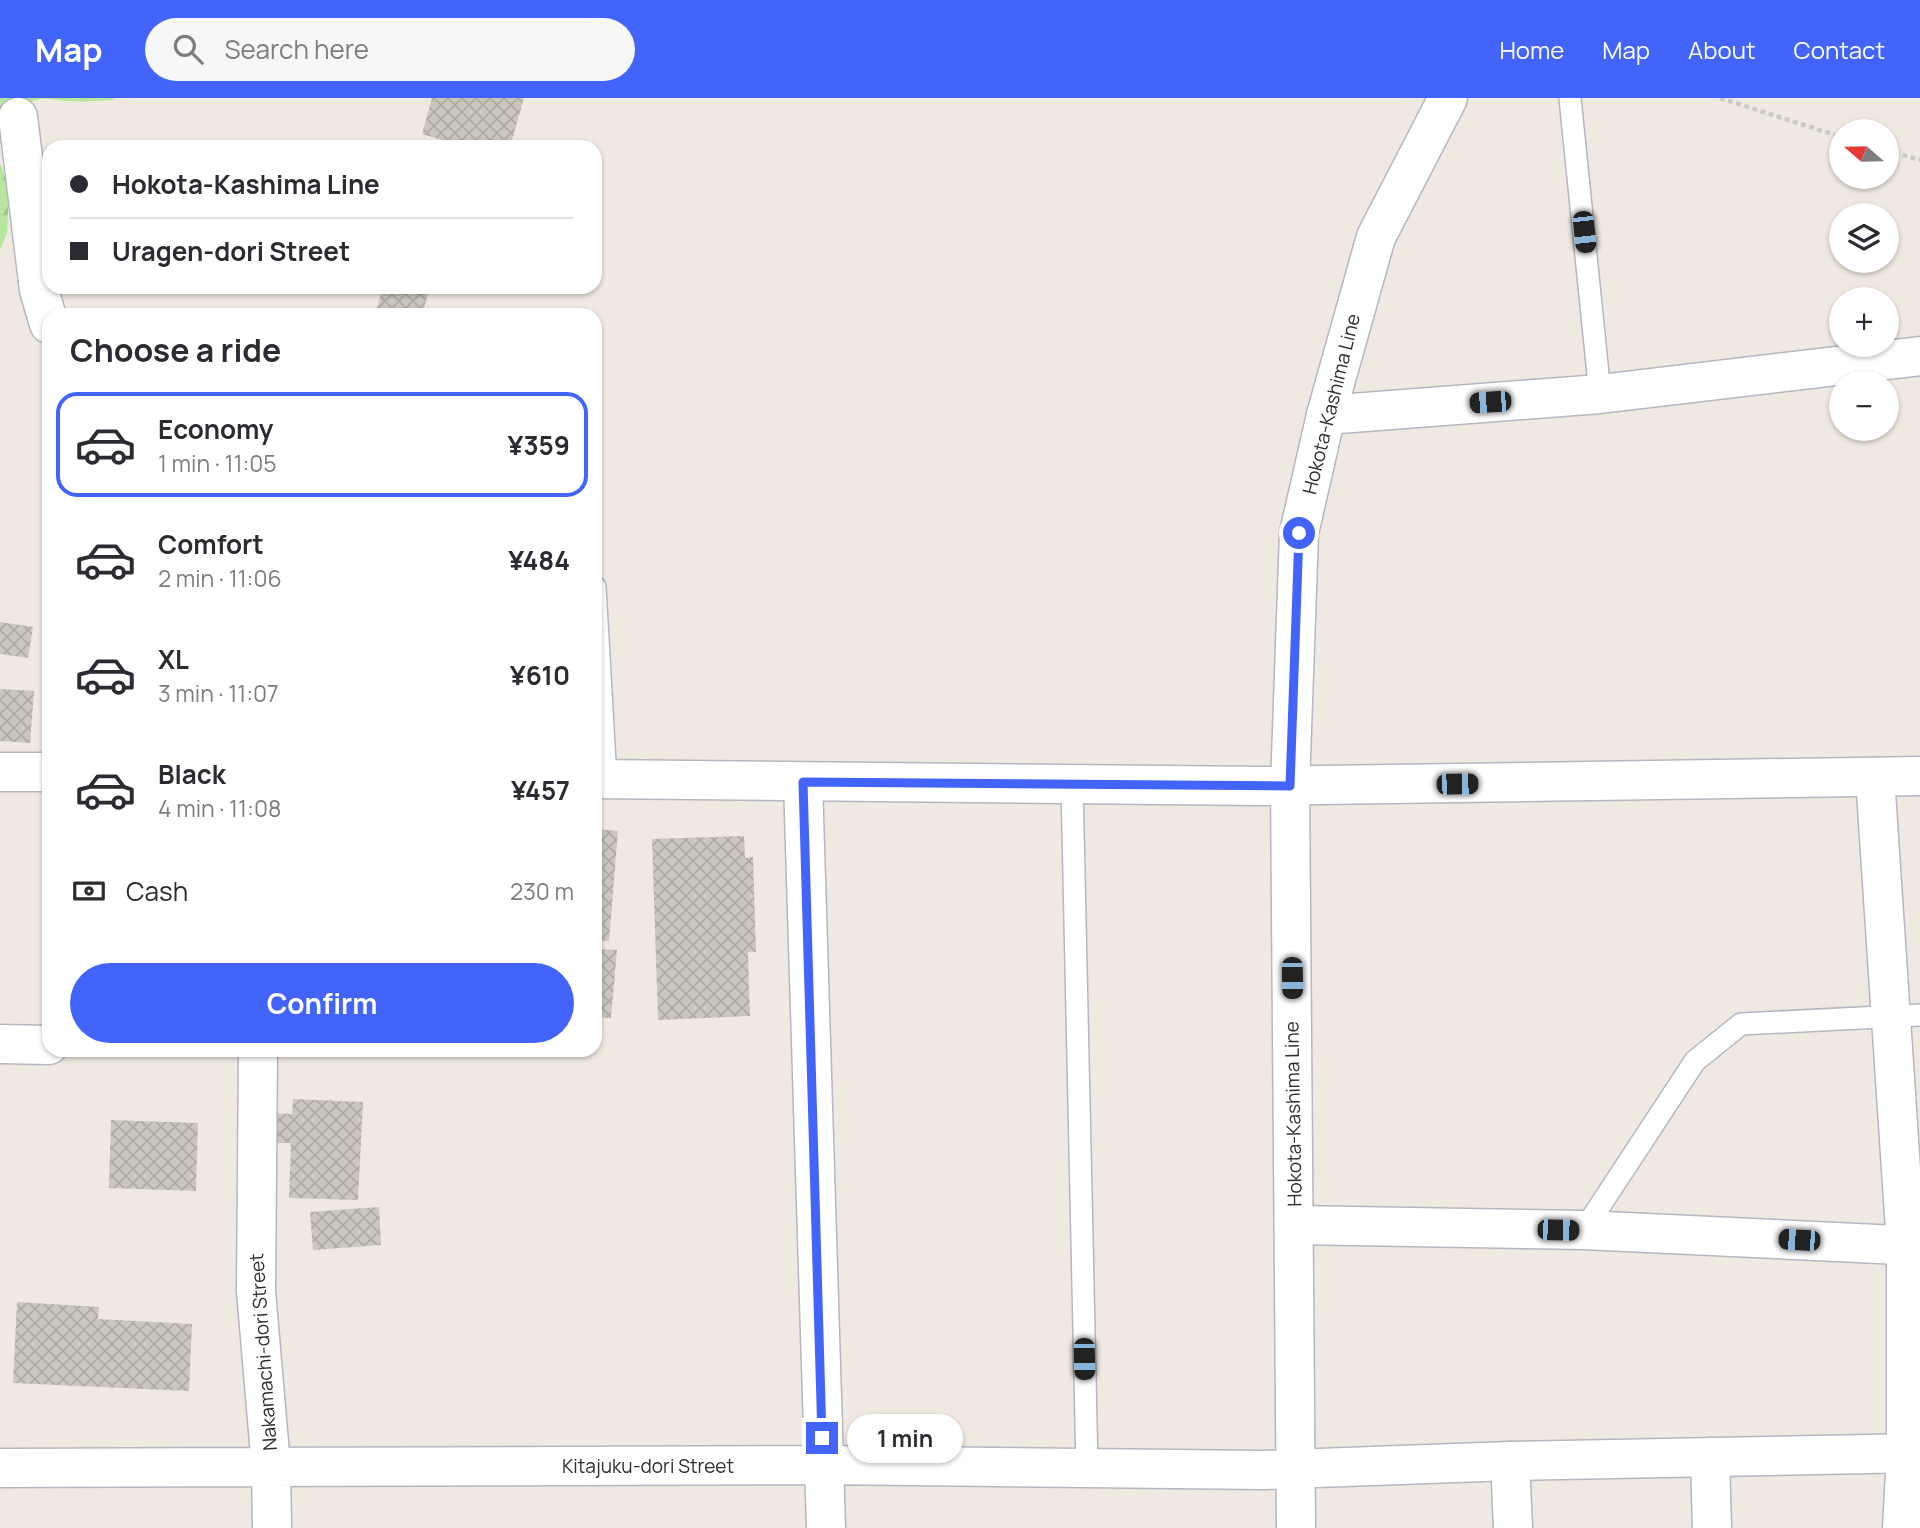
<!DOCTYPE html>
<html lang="en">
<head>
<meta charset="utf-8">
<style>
  :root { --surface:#fff; --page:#f7f7f7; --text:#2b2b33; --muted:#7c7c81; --line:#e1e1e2; --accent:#4264fb }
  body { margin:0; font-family:Manrope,sans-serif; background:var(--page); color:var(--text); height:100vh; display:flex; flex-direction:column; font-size:26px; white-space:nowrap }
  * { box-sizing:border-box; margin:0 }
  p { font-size:23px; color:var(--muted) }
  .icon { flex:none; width:38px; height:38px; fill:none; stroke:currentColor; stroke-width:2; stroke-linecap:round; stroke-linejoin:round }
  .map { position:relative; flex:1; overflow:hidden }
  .sheet { position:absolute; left:42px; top:210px; width:560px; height:749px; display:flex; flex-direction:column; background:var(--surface); border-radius:21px; box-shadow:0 2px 5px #0004 }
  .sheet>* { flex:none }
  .top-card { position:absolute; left:42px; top:42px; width:560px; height:154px; border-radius:21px; box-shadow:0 2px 5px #0004; display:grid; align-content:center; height:154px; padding:0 28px; background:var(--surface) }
  .needle { width:46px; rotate:290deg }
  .buttons { position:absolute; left:1829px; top:21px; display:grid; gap:14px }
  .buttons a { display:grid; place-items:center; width:70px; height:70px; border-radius:50%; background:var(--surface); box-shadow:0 2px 5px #0004; font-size:35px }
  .end { position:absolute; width:32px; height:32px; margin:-16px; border:9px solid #4264fb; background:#fff; box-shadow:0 0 0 4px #fff }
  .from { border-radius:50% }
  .bubble { position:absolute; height:49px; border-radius:24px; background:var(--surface); box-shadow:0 2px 5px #0004; font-size:23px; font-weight:700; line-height:49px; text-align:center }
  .car { position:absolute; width:21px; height:42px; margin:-21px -10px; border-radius:9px; box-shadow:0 0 5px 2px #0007; background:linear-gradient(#222 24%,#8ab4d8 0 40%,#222 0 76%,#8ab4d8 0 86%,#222 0) }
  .top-card b { display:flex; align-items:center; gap:24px; height:66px; font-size:26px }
  .top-card b+b { border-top:2px solid var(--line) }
  .top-card i { width:18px; height:18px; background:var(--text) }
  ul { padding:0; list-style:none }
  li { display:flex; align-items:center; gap:21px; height:105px; margin:0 14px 10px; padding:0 14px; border:4px solid transparent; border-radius:21px }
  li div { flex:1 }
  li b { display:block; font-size:26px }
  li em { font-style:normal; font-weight:700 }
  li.active { border-color:var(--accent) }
  li>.icon { width:63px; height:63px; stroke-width:1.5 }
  h2 { padding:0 28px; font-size:32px; line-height:84px }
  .pay { display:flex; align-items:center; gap:18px; height:77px; padding:0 28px; font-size:26px }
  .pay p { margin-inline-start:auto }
  .action { display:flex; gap:14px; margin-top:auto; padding:14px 28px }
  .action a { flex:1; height:80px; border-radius:42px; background:var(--accent); color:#fff; font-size:28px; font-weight:700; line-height:80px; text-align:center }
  header { display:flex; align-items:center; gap:42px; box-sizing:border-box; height:98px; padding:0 35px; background:var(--accent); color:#fff }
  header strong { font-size:33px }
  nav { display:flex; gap:38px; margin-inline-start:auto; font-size:24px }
  .search { width:490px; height:63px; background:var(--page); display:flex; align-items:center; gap:18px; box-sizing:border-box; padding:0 24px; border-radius:38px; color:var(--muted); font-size:26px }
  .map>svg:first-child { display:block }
</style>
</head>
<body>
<header>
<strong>Map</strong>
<div class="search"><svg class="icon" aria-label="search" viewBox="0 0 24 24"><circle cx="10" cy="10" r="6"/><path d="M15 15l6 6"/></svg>Search here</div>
<nav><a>Home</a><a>Map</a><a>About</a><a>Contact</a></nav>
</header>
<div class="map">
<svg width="1920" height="1430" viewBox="0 0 1920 1430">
  <defs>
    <pattern id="forest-firs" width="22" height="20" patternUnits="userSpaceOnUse" patternTransform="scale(1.75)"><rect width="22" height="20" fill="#b6e59e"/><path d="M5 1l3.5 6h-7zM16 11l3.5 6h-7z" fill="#9dc588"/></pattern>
    <pattern id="building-cross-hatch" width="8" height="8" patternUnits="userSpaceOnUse" patternTransform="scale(1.75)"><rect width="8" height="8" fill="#cbc7bf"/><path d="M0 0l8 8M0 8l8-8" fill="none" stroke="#afaba4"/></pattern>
  </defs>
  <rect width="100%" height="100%" fill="#efe9e1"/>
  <!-- forest -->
  <path fill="url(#forest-firs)" d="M0,0H116L112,2C98,3 83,4 68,3C59,3 51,0 41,1C17,5 4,26 0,47Z
    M0,65L9,89L7,135L0,152Z"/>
  <!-- building -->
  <path fill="url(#building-cross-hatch)" d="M432,0H524L510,49H466L422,36Z
    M383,189H430L422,217H375Z
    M0,524L33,529L28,560L0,556Z
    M43,581H49V658H43Z
    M0,591L34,593L30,645L0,643Z
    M595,731L618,733L609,843L595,842Z
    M744,738L745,760L753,759L756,854H748L750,918L658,922L652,741Z
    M595,851L617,852L611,920L595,919Z
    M293,1001L363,1004L358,1102L289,1100L291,1045H270L271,1015L292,1016Z
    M111,1022L198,1025L196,1093L109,1090Z
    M379,1109L381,1147L313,1152L310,1114Z
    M17,1204L99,1209L98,1221L192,1226L189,1293L13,1285Z"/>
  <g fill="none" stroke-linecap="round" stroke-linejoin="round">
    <defs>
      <path id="lane" d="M1570,0L1600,296
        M595,489L606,681
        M1072,686L1087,1370
        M1584,1132L1695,963L1741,926L1920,917"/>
      <path id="street" d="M18,19L39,192L49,226
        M1326,317L1600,296L1920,258
        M1875,679L1906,1147V1356L1902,1430
        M0,946L49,947
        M1294,1127L1584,1132L1920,1148
        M1710,1359L1712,1430
        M1510,1363L1513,1430"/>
      <path id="secondary" d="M0,674H49
        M595,681L1261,688L1920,678
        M803,684L826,1430
        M258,952L256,1193L271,1368L272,1430
        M0,1370L823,1367L1263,1372L1510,1363L1920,1355
        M1296,1430L1290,688L1299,435L1326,317L1376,139L1448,0"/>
    </defs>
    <!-- lane casing -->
    <use href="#lane" stroke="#b4b7c1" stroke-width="24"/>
    <!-- street casing -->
    <use href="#street" stroke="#b4b7c1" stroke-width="41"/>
    <!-- secondary casing -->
    <use href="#secondary" stroke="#b4b7c1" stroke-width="41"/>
    <!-- path -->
    <path stroke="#c9c9c9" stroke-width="4.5" stroke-dasharray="5 3.5" stroke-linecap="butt" d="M1720,0L1841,39
      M1886,52L1920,62"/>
    <!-- lane -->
    <use href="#lane" stroke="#fff" stroke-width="21"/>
    <!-- street -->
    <use href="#street" stroke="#fff" stroke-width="38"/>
    <!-- secondary -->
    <use href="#secondary" stroke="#fff" stroke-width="38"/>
  </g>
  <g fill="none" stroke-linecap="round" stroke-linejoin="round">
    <!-- route -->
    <path stroke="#4264fb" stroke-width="9" d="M822,1340L803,684L1290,688L1299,435"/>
  </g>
  <g text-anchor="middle" stroke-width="5" stroke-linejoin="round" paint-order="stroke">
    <!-- street labels -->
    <g font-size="19" fill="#2e2e2e" stroke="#fff">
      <text transform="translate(1331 306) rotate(-76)" y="7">Hokota-Kashima Line</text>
      <text transform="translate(1293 1016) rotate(-91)" y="7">Hokota-Kashima Line</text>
      <text transform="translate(263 1254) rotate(-94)" y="7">Nakamachi-dori Street</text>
      <text x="648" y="1375">Kitajuku-dori Street</text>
    </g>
  </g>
</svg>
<div class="buttons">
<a><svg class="needle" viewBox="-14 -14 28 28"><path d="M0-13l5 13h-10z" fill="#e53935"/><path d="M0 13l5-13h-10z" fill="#7c7c81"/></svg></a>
<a><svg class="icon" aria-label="layers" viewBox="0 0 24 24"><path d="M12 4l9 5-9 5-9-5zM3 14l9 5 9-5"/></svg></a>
<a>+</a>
<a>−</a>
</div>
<i class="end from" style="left:1299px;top:435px"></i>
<i class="end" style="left:822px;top:1340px"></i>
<div class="bubble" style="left:847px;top:1316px;width:116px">1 min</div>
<i class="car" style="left:1584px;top:134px;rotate:174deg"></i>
<i class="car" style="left:1490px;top:304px;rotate:266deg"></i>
<i class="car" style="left:1457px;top:686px;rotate:89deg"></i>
<i class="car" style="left:1292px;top:880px;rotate:179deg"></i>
<i class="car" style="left:1558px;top:1132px;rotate:91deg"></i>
<i class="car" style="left:1799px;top:1142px;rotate:273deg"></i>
<i class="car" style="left:1084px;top:1261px;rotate:179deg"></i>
<div class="top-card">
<b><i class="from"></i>Hokota-Kashima Line</b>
<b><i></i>Uragen-dori Street</b>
</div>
<section class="sheet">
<h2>Choose a ride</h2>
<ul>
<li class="active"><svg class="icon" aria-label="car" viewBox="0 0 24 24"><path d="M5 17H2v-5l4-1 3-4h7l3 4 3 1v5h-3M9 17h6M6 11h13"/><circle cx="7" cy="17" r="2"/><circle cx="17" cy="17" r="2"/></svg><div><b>Economy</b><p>1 min · 11:05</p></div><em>¥359</em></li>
<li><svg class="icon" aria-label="car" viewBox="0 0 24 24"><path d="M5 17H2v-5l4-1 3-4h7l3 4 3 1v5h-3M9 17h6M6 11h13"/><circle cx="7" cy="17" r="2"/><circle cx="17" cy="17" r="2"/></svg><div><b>Comfort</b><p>2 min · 11:06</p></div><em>¥484</em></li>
<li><svg class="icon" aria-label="car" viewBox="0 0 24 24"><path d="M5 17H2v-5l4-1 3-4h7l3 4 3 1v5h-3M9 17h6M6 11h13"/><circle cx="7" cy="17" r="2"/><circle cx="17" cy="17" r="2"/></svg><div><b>XL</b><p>3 min · 11:07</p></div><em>¥610</em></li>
<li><svg class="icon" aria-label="car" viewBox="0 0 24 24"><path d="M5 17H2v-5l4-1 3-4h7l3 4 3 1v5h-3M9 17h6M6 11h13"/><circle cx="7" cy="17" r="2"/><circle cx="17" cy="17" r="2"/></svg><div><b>Black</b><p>4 min · 11:08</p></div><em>¥457</em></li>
</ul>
<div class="pay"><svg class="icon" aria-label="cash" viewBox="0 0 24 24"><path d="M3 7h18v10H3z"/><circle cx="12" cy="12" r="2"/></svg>Cash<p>230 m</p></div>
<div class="action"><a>Confirm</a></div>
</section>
</div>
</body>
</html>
